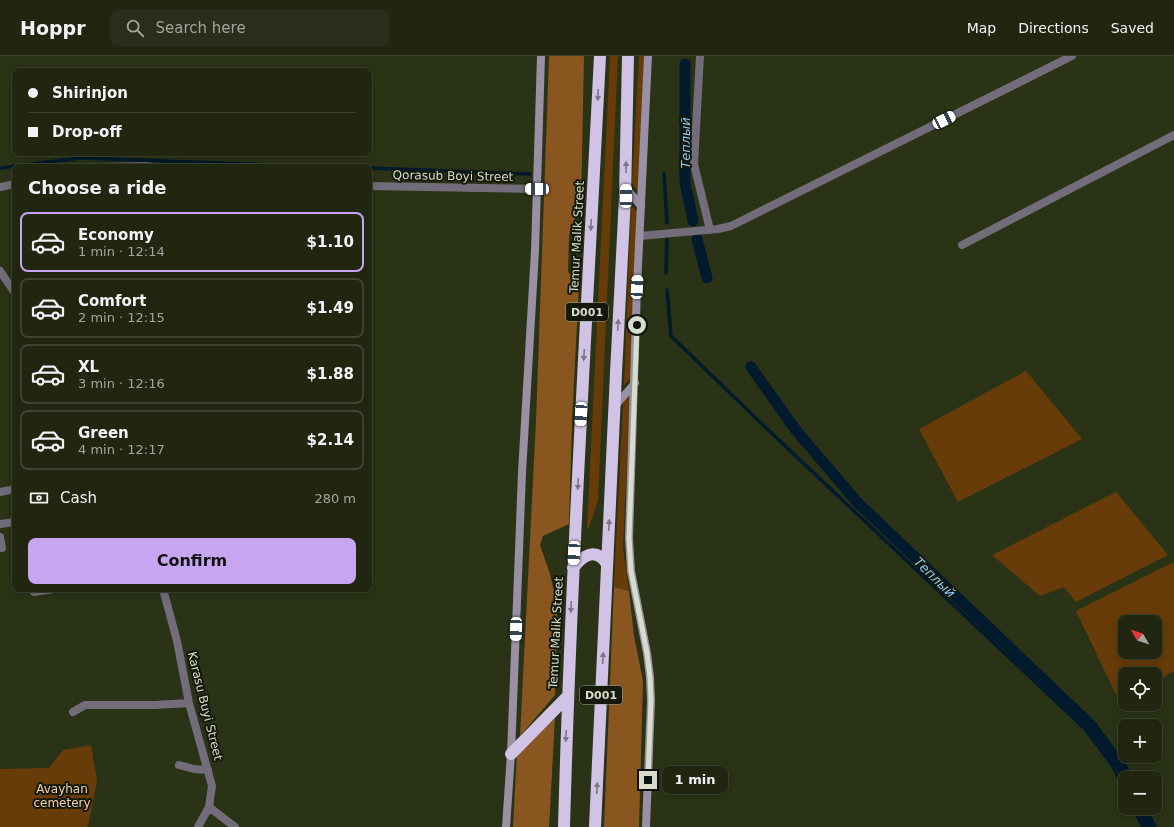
<!DOCTYPE html>
<html lang="en">
<head>
<meta charset="utf-8">
<style>
  :root { --surface:#202610; --page:#282e19; --text:#f1f3f6; --muted:#a2a59f; --line:#3d4330; --accent:#c6a6f0 }
  body { margin:0; font-family:"DejaVu Sans",sans-serif; background:var(--page); color:var(--text); height:100vh; display:flex; flex-direction:column; font-size:15px; white-space:nowrap }
  * { box-sizing:border-box; margin:0 }
  p { font-size:13px; color:var(--muted) }
  .icon { flex:none; width:22px; height:22px; fill:none; stroke:currentColor; stroke-width:2; stroke-linecap:round; stroke-linejoin:round }
  .map { position:relative; flex:1; overflow:hidden }
  .panel { position:absolute; left:12px; top:108px; width:360px; height:428px; display:flex; flex-direction:column; background:var(--surface); border-radius:8px; box-shadow:0 2px 10px #0003,0 0 0 1px var(--line) }
  .panel>* { flex:none }
  .top-card { position:absolute; left:12px; top:12px; width:360px; height:88px; border-radius:8px; box-shadow:0 2px 10px #0003,0 0 0 1px var(--line); display:grid; align-content:center; height:88px; padding:0 16px; background:var(--surface) }
  .needle { width:26px; rotate:309deg }
  .fabs { position:absolute; left:1118px; top:559px; display:grid; gap:8px }
  .fabs a { display:grid; place-items:center; width:44px; height:44px; border-radius:8px; background:var(--surface); box-shadow:0 2px 10px #0003,0 0 0 1px var(--line); font-size:20px }
  .end { position:absolute; width:18px; height:18px; margin:-9px; border:5px solid #d7ddcb; background:#111; box-shadow:0 0 0 2px #111 }
  .from { border-radius:50% }
  .bubble { position:absolute; height:28px; border-radius:8px; background:var(--surface); box-shadow:0 2px 10px #0003,0 0 0 1px var(--line); font-size:13px; font-weight:700; line-height:28px; text-align:center }
  .car { position:absolute; width:12px; height:24px; margin:-12px -6px; border-radius:5px; box-shadow:0 0 3px 1px #0007; background:linear-gradient(#fff 24%,#345 0 40%,#fff 0 76%,#345 0 86%,#fff 0) }
  .top-card b { display:flex; align-items:center; gap:14px; height:38px; font-size:15px }
  .top-card b+b { border-top:1px solid var(--line) }
  .top-card i { width:10px; height:10px; background:var(--text) }
  ul { padding:0; list-style:none }
  li { display:flex; align-items:center; gap:12px; height:60px; margin:0 8px 6px; padding:0 8px; border:2px solid var(--line); border-radius:8px }
  li div { flex:1 }
  li b { display:block; font-size:15px }
  li em { font-style:normal; font-weight:700 }
  li.active { border-color:var(--accent) }
  li>.icon { width:36px; height:36px; stroke-width:1.5 }
  h2 { padding:0 16px; font-size:18px; line-height:48px }
  .pay { display:flex; align-items:center; gap:10px; height:44px; padding:0 16px; font-size:15px }
  .pay p { margin-inline-start:auto }
  .action { display:flex; gap:8px; margin-top:auto; padding:8px 16px }
  .action a { flex:1; height:46px; border-radius:8px; background:var(--accent); color:#111; font-size:16px; font-weight:700; line-height:46px; text-align:center }
  header { display:flex; align-items:center; gap:24px; box-sizing:border-box; height:56px; padding:0 20px; background:var(--surface); border-bottom:1px solid var(--line) }
  header strong { font-size:19px }
  nav { display:flex; gap:22px; margin-inline-start:auto; font-size:14px }
  .search { width:280px; height:36px; background:var(--page); display:flex; align-items:center; gap:10px; box-sizing:border-box; padding:0 14px; border-radius:8px; color:var(--muted); font-size:15px }
  .map>svg:first-child { display:block }
</style>
</head>
<body>
<header>
<strong>Hoppr</strong>
<div class="search"><svg class="icon" aria-label="search" viewBox="0 0 24 24"><circle cx="10" cy="10" r="6"/><path d="M15 15l6 6"/></svg>Search here</div>
<nav><a>Map</a><a>Directions</a><a>Saved</a></nav>
</header>
<div class="map">
<svg width="1174" height="771" viewBox="0 0 1174 771">
  <rect width="100%" height="100%" fill="#2a3316"/>
  <!-- green -->
  <path fill="#673c08" fill-rule="evenodd" d="M610,0H618L598,444L589,472L587,473Z
    M639,0H644L639,136L632,128Z
    M631,149L638,157L631,322L624,330Z
    M1026,315L1082,383L958,446L919,373Z
    M630,339L623,491L629,535L614,531L623,347Z
    M1116,436L1168,499L1076,546L1064,531L1040,540L992,499Z
    M1172,507L1174,509V615L1155,626V618H1125V642L1119,645L1076,555ZM1125,566H1155V596H1125Z
    M91,689L97,725L88,770L86,771H0V713L49,712L63,694Z"/>
  <!-- forest -->
  <path fill="#895620" d="M549,0H584L581,148L569,180L568,216L579,227L572,367L569,468L543,480L540,489L550,518L557,550L555,639L520,680L536,365Z
    M614,531L629,535L634,580L643,625L639,771H604Z
    M555,662L549,771H513L517,697Z"/>
  <g fill="none" stroke-linecap="round" stroke-linejoin="round">
    <!-- stream -->
    <path stroke="#021a2d" stroke-width="3.5" d="M0,112L80,102L335,111
      M369,112L530,118
      M664,117L667,167
      M666,217L667,183
      M667,234L671,280L764,370L1085,673L1112,709L1125,735
      M1133,752L1143,771"/>
    <!-- canal -->
    <path stroke="#021a2d" stroke-width="11" d="M685,8V126L693,165
      M697,183L707,222
      M751,311L795,373L857,446L1091,669L1121,710L1127,722
      M1141,752L1151,771"/>
    <!-- street -->
    <path stroke="#736d7b" stroke-width="8" d="M700,0L694,108L710,174
      M106,111L145,110L154,111
      M369,130L537,133
      M0,131L15,128
      M640,180L718,173L731,170L1072,0
      M962,189L1174,79
      M0,215L15,237
      M0,436L15,433
      M0,468L15,466
      M0,481L2,492
      M163,533L177,585L189,647L212,730L209,751L198,771
      M34,536L54,533
      M73,656L85,649H155L189,647
      M179,709L194,713L208,714
      M209,751L235,771"/>
    <!-- secondary -->
    <path stroke="#9990a6" stroke-width="8" d="M626,132L641,150
      M615,350L635,327
      M506,771L511,698L522,417L535,195L541,0
      M646,771L651,645L650,621L647,597L631,515L629,482L637,231L648,0"/>
    <!-- highway -->
    <path stroke="#d1c3e6" stroke-width="12" d="M573,512C583,499 596,491 607,508
      M511,698L567,641
      M564,771C571,514 587,257 600,0
      M595,771L616,317L625,141L628,0"/>
  </g>
  <!-- one-way arrows -->
  <defs><path id="oneway-solid" d="M-6-.8H1V-3.2L6.5 0L1 3.2V.8H-6Z"/></defs>
  <g fill="#7c7684">
    <use href="#oneway-solid" transform="translate(598 39) rotate(93)"/>
    <use href="#oneway-solid" transform="translate(626 111) rotate(-89)"/>
    <use href="#oneway-solid" transform="translate(591 169) rotate(93)"/>
    <use href="#oneway-solid" transform="translate(618 269) rotate(-87)"/>
    <use href="#oneway-solid" transform="translate(584 299) rotate(93)"/>
    <use href="#oneway-solid" transform="translate(578 428) rotate(93)"/>
    <use href="#oneway-solid" transform="translate(609 469) rotate(-87)"/>
    <use href="#oneway-solid" transform="translate(571 551) rotate(93)"/>
    <use href="#oneway-solid" transform="translate(603 602) rotate(-87)"/>
    <use href="#oneway-solid" transform="translate(566 680) rotate(92)"/>
    <use href="#oneway-solid" transform="translate(597 732) rotate(-87)"/>
  </g>
  <g fill="none" stroke-linecap="round" stroke-linejoin="round">
    <!-- route -->
    <path stroke="#d7ddcb" stroke-width="5" d="M637,269L629,482L631,515L647,597L650,621L651,644L648,724"/>
  </g>
  <g text-anchor="middle" stroke-width="4" stroke-linejoin="round" paint-order="stroke">
    <!-- shield labels -->
    <g fill="#15190c" stroke="#9da292" stroke-width="1">
      <rect x="566" y="247" width="42" height="18" rx="3"/>
      <rect x="580" y="630" width="42" height="18" rx="3"/>
    </g>
    <g font-size="11" font-weight="bold" fill="#d7ddcb">
      <text x="587" y="260">D001</text>
      <text x="601" y="643">D001</text>
    </g>
    <!-- street labels -->
    <g font-size="12" fill="#d7ddcb" stroke="#15190c">
      <text transform="translate(453 120) rotate(1)" y="4">Qorasub Boyi Street</text>
      <text transform="translate(577 181) rotate(-87)" y="4">Temur Malik Street</text>
      <text transform="translate(556 577) rotate(-87)" y="4">Temur Malik Street</text>
      <text transform="translate(205 650) rotate(76)" y="4">Karasu Buyi Street</text>
    </g>
    <!-- park labels -->
    <g font-size="12" fill="#f4cfae" stroke="#15190c">
      <text x="62" y="737">Avayhan<tspan x="62" dy="14">cemetery</tspan></text>
    </g>
    <!-- water labels -->
    <g font-size="13" font-style="italic" fill="#8cc6f5" stroke="#15190c">
      <text transform="translate(685 87) rotate(-90)" y="5">Теплый</text>
      <text transform="translate(935 521) rotate(44)" y="5">Теплый</text>
    </g>
  </g>
</svg>
<div class="fabs">
<a><svg class="needle" viewBox="-14 -14 28 28"><path d="M0-13l5 13h-10z" fill="#e53935"/><path d="M0 13l5-13h-10z" fill="#a2a59f"/></svg></a>
<a><svg class="icon" aria-label="locate" viewBox="0 0 24 24"><circle cx="12" cy="12" r="6"/><path d="M12 2v4M12 18v4M2 12h4M18 12h4"/></svg></a>
<a>+</a>
<a>−</a>
</div>
<i class="end from" style="left:637px;top:269px"></i>
<i class="end" style="left:648px;top:724px"></i>
<div class="bubble" style="left:662px;top:710px;width:66px">1 min</div>
<i class="car" style="left:944px;top:64px;rotate:63deg"></i>
<i class="car" style="left:537px;top:133px;rotate:271deg"></i>
<i class="car" style="left:626px;top:140px;rotate:0deg"></i>
<i class="car" style="left:637px;top:231px;rotate:3deg"></i>
<i class="car" style="left:581px;top:358px;rotate:183deg"></i>
<i class="car" style="left:574px;top:497px;rotate:183deg"></i>
<i class="car" style="left:516px;top:573px;rotate:182deg"></i>
<div class="top-card">
<b><i class="from"></i>Shirinjon</b>
<b><i></i>Drop-off</b>
</div>
<section class="panel">
<h2>Choose a ride</h2>
<ul>
<li class="active"><svg class="icon" aria-label="car" viewBox="0 0 24 24"><path d="M5 17H2v-5l4-1 3-4h7l3 4 3 1v5h-3M9 17h6M6 11h13"/><circle cx="7" cy="17" r="2"/><circle cx="17" cy="17" r="2"/></svg><div><b>Economy</b><p>1 min · 12:14</p></div><em>$1.10</em></li>
<li><svg class="icon" aria-label="car" viewBox="0 0 24 24"><path d="M5 17H2v-5l4-1 3-4h7l3 4 3 1v5h-3M9 17h6M6 11h13"/><circle cx="7" cy="17" r="2"/><circle cx="17" cy="17" r="2"/></svg><div><b>Comfort</b><p>2 min · 12:15</p></div><em>$1.49</em></li>
<li><svg class="icon" aria-label="car" viewBox="0 0 24 24"><path d="M5 17H2v-5l4-1 3-4h7l3 4 3 1v5h-3M9 17h6M6 11h13"/><circle cx="7" cy="17" r="2"/><circle cx="17" cy="17" r="2"/></svg><div><b>XL</b><p>3 min · 12:16</p></div><em>$1.88</em></li>
<li><svg class="icon" aria-label="car" viewBox="0 0 24 24"><path d="M5 17H2v-5l4-1 3-4h7l3 4 3 1v5h-3M9 17h6M6 11h13"/><circle cx="7" cy="17" r="2"/><circle cx="17" cy="17" r="2"/></svg><div><b>Green</b><p>4 min · 12:17</p></div><em>$2.14</em></li>
</ul>
<div class="pay"><svg class="icon" aria-label="cash" viewBox="0 0 24 24"><path d="M3 7h18v10H3z"/><circle cx="12" cy="12" r="2"/></svg>Cash<p>280 m</p></div>
<div class="action"><a>Confirm</a></div>
</section>
</div>
</body>
</html>
